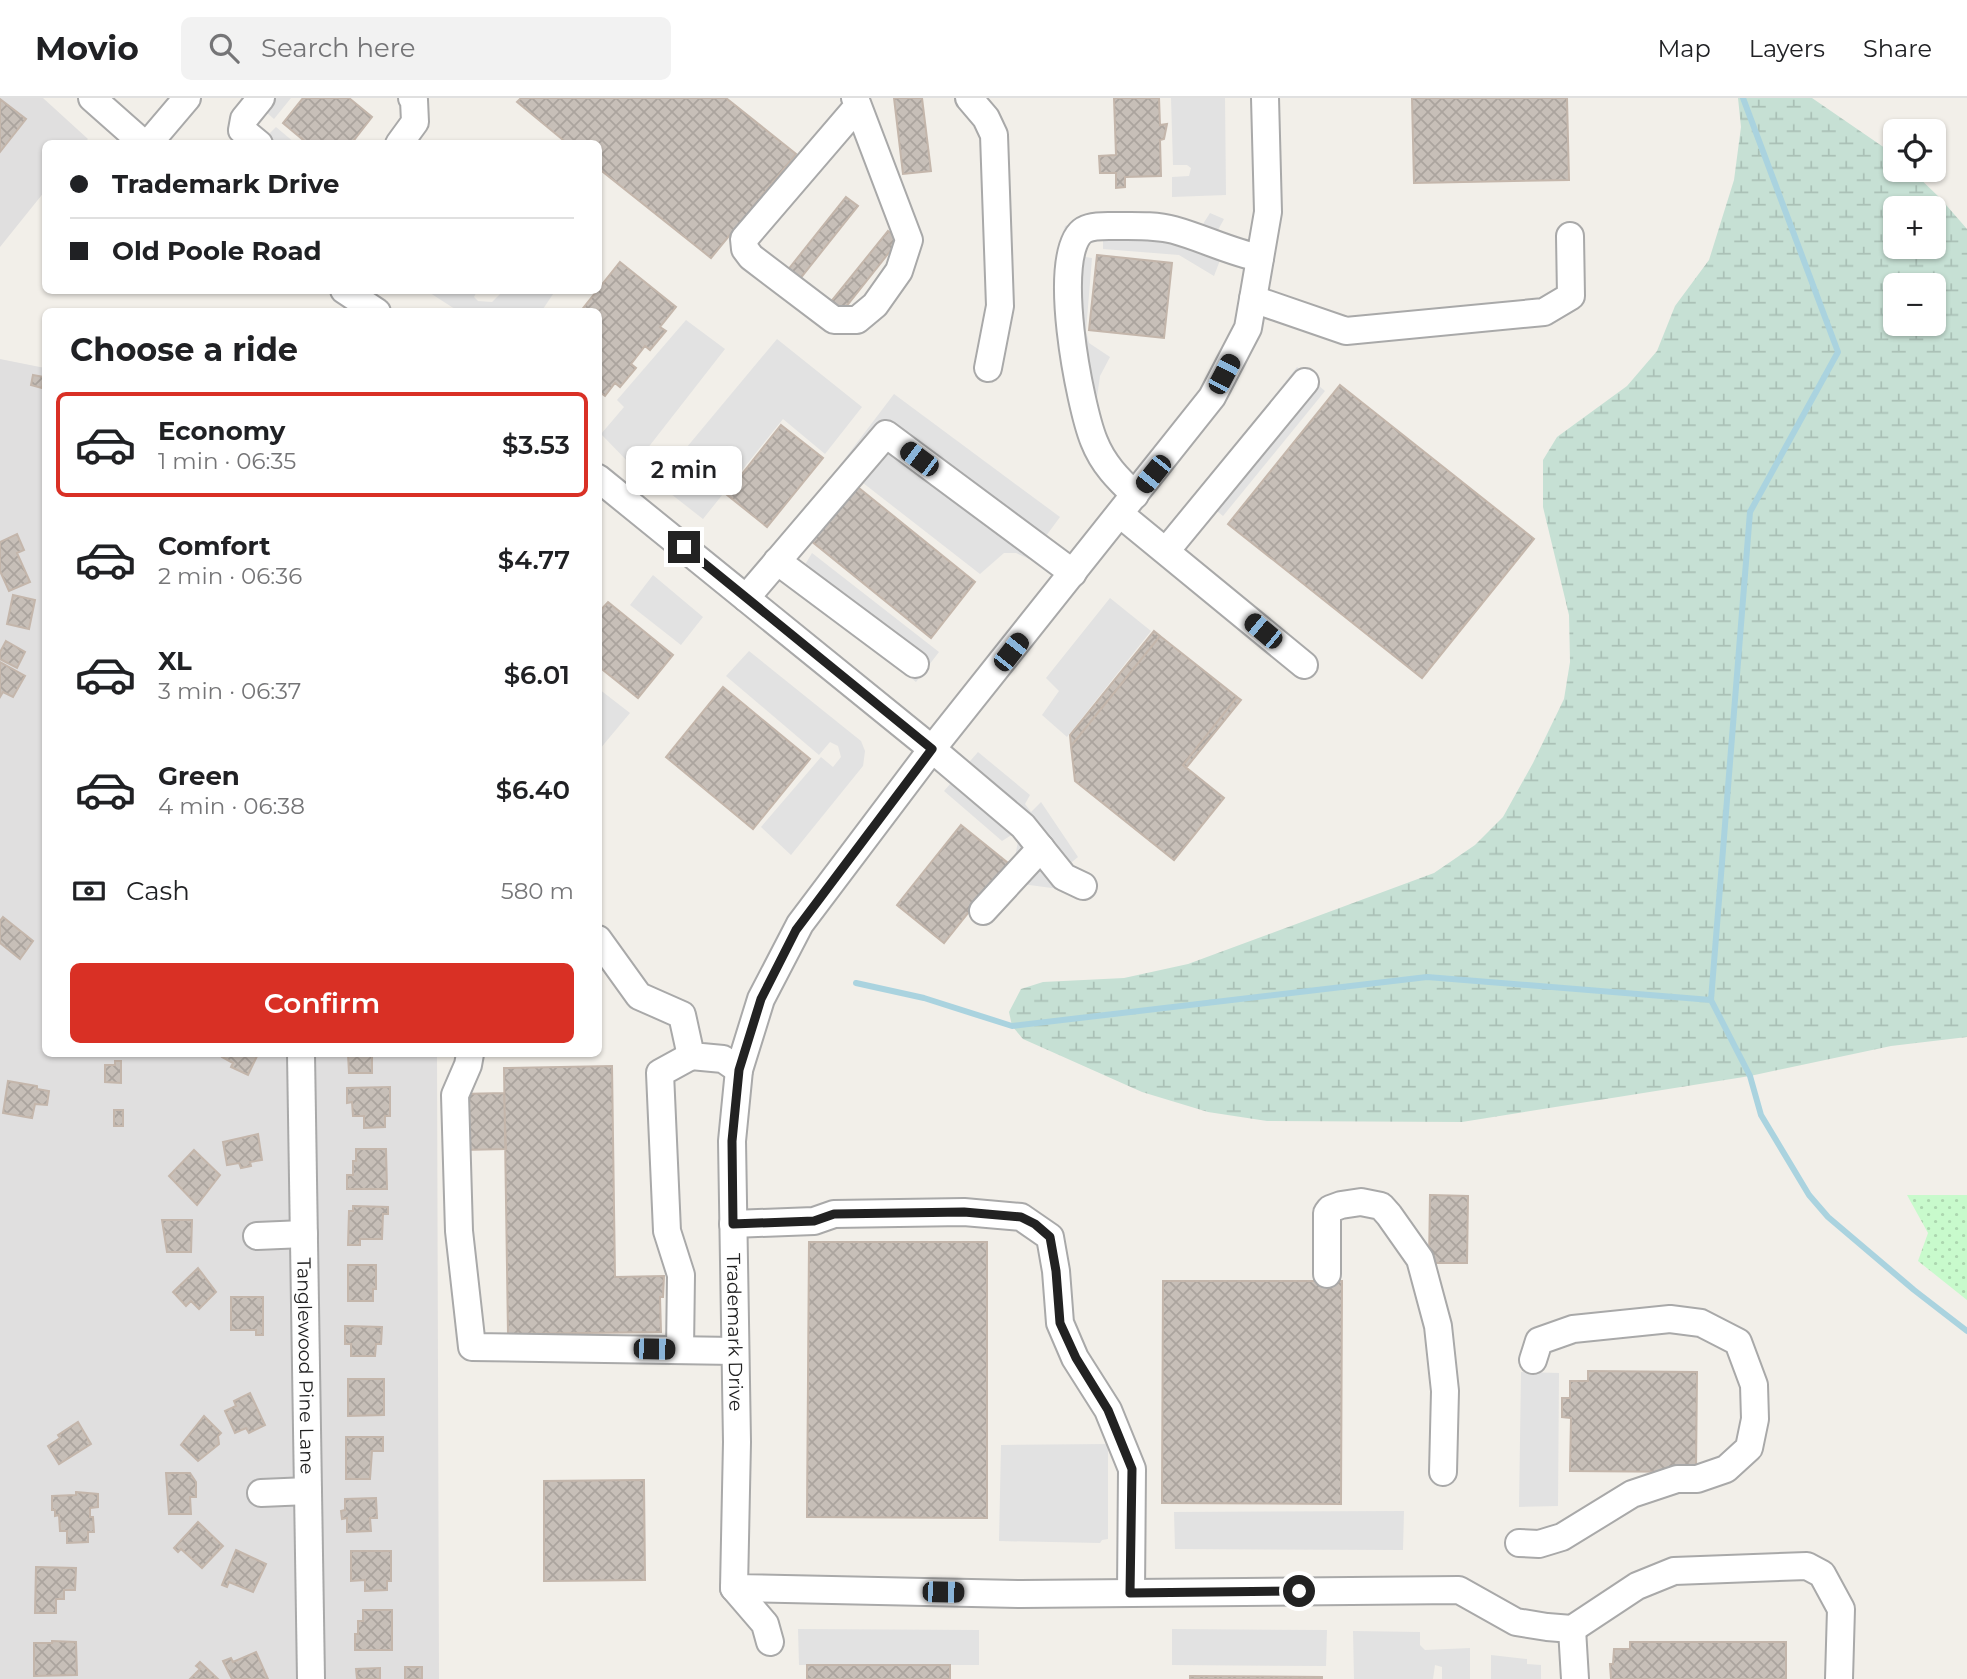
<!DOCTYPE html>
<html lang="en">
<head>
<meta charset="utf-8">
<style>
  :root { --surface:#fff; --page:#f2f2f2; --text:#202124; --muted:#757577; --line:#e0e0e0; --accent:#d93025 }
  body { margin:0; font-family:Montserrat,sans-serif; background:var(--page); color:var(--text); height:100vh; display:flex; flex-direction:column; font-size:26px; white-space:nowrap }
  * { box-sizing:border-box; margin:0 }
  p { font-size:23px; color:var(--muted) }
  .icon { flex:none; width:38px; height:38px; fill:none; stroke:currentColor; stroke-width:2; stroke-linecap:round; stroke-linejoin:round }
  .map { position:relative; flex:1; overflow:hidden }
  .details { position:absolute; left:42px; top:210px; width:560px; height:749px; display:flex; flex-direction:column; background:var(--surface); border-radius:10px; box-shadow:0 2px 5px #0004 }
  .details>* { flex:none }
  .guide { position:absolute; left:42px; top:42px; width:560px; height:154px; border-radius:10px; box-shadow:0 2px 5px #0004; display:grid; align-content:center; height:154px; padding:0 28px; background:var(--surface) }
  .controls { position:absolute; left:1883px; top:21px; display:grid; gap:14px }
  .controls a { display:grid; place-items:center; width:63px; height:63px; border-radius:10px; background:var(--surface); box-shadow:0 2px 5px #0004; font-size:35px }
  .end { position:absolute; width:32px; height:32px; margin:-16px; border:9px solid #222; background:#fff; box-shadow:0 0 0 4px #fff }
  .from { border-radius:50% }
  .bubble { position:absolute; height:49px; border-radius:10px; background:var(--surface); box-shadow:0 2px 5px #0004; font-size:23px; font-weight:600; line-height:49px; text-align:center }
  .car { position:absolute; width:21px; height:42px; margin:-21px -10px; border-radius:9px; box-shadow:0 0 5px 2px #0007; background:linear-gradient(#222 24%,#8ab4d8 0 40%,#222 0 76%,#8ab4d8 0 86%,#222 0) }
  .guide b { display:flex; align-items:center; gap:24px; height:66px; font-size:26px }
  .guide b+b { border-top:2px solid var(--line) }
  .guide i { width:18px; height:18px; background:var(--text) }
  ul { padding:0; list-style:none }
  li { display:flex; align-items:center; gap:21px; height:105px; margin:0 14px 10px; padding:0 14px; border:4px solid transparent; border-radius:10px }
  li div { flex:1 }
  li b { display:block; font-size:26px }
  li em { font-style:normal; font-weight:600 }
  li.current { border-color:var(--accent) }
  li>.icon { width:63px; height:63px; stroke-width:1.5 }
  h2 { padding:0 28px; font-size:32px; line-height:84px }
  .pay { display:flex; align-items:center; gap:18px; height:77px; padding:0 28px; font-size:26px }
  .pay p { margin-inline-start:auto }
  .primary-button { display:flex; gap:14px; margin-top:auto; padding:14px 28px }
  .primary-button a { flex:1; height:80px; border-radius:10px; background:var(--accent); color:#fff; font-size:28px; font-weight:600; line-height:80px; text-align:center }
  header { display:flex; align-items:center; gap:42px; box-sizing:border-box; height:98px; padding:0 35px; background:var(--surface); border-bottom:2px solid var(--line) }
  header strong { font-size:33px }
  nav { display:flex; gap:38px; margin-inline-start:auto; font-size:24px }
  .search { width:490px; height:63px; background:var(--page); display:flex; align-items:center; gap:18px; box-sizing:border-box; padding:0 24px; border-radius:10px; color:var(--muted); font-size:26px }
  .map>svg:first-child { display:block }
</style>
</head>
<body>
<header>
<strong>Movio</strong>
<div class="search"><svg class="icon" aria-label="search" viewBox="0 0 24 24"><circle cx="10" cy="10" r="6"/><path d="M15 15l6 6"/></svg>Search here</div>
<nav><a>Map</a><a>Layers</a><a>Share</a></nav>
</header>
<div class="map">
<svg width="1967" height="1581" viewBox="0 0 1967 1581">
  <defs>
    <pattern id="wetland-marsh" width="20" height="14" patternUnits="userSpaceOnUse" patternTransform="scale(1.75)"><rect width="20" height="14" fill="#c6e0d4"/><path d="M1 5h8M5 5V1M11 12h8M15 12V8" fill="none" stroke="#aac0b6"/></pattern>
    <pattern id="park-dots" width="8" height="8" patternUnits="userSpaceOnUse" patternTransform="scale(1.75)"><rect width="8" height="8" fill="#c8facc"/><path d="M2 2h.1M6 6h.1" fill="none" stroke="#acd6af" stroke-width="1.8" stroke-linecap="round"/></pattern>
    <pattern id="building-cross-hatch" width="8" height="8" patternUnits="userSpaceOnUse" patternTransform="scale(1.75)"><rect width="8" height="8" fill="#c7bfb8"/><path d="M0 0l8 8M0 8l8-8" fill="none" stroke="#aba49e"/></pattern>
  </defs>
  <rect width="100%" height="100%" fill="#f2efe9"/>
  <!-- residential -->
  <path fill="#e0dfdf" d="M0,0H43L88,41L84,45L46,46L45,93L0,149Z
    M0,261L45,270L46,956H437L439,1581H0Z"/>
  <!-- wetland -->
  <path fill="url(#wetland-marsh)" fill-rule="evenodd" d="M1738,0H1812L1895,57V72H1911L1940,100L1967,131V939L1891,948L1750,978L1462,1024L1267,1023L1208,1014L1142,994L1023,941L1012,928L1009,914L1021,891L1043,884L1124,880L1188,866L1434,775L1475,747L1503,719L1533,665L1564,601L1570,564L1569,517L1543,409V362L1557,339L1627,288L1657,253L1675,208L1709,162L1734,82L1741,29ZM1895,110H1934V149H1895ZM1895,187H1934V226H1895Z"/>
  <!-- park -->
  <path fill="url(#park-dots)" d="M1907,1097H1967V1202L1918,1163L1928,1135Z"/>
  <!-- parking -->
  <path fill="#e2e2e2" d="M248,0H291L274,21L266,14L255,24V33L268,37L276,29L295,45H238L228,37L227,30Z
    M1171,0H1225L1226,97L1172,99V79L1189,78L1191,70L1187,67H1173Z
    M1130,115L1177,118L1203,126L1210,115L1224,121L1218,132V137L1227,144L1214,178L1179,157L1103,151V141L1091,138L1082,155L1085,159L1092,160L1086,233L1089,245L1110,259L1100,278L1096,306L1065,236L1060,144L1065,128L1083,121Z
    M427,193H477L474,199L478,203L492,204L503,193H555L541,214L458,213Z
    M686,222L725,251L633,369L601,336L624,309L617,302Z
    M777,241L862,309L825,356L783,321L703,421L657,385Z
    M1297,269L1325,293L1223,418L1196,396Z
    M894,296L1060,419L1029,461L1016,455H1004L980,476L840,367Z
    M812,455L939,554L916,584L794,485Z
    M653,477L703,519L681,547L630,507Z
    M1110,500L1151,533L1067,639L1042,617L1059,593L1046,580Z
    M749,553L861,643L865,653L863,668L791,757L761,729L821,659L833,669L841,659L838,648L830,644L819,657L726,578Z
    M599,591L630,615L599,652Z
    M978,654L1030,697L1025,706L1031,714L1041,704L1078,759L1066,769L1082,794L1022,786L1015,760L1018,743L1013,736L1002,743L944,693Z
    M1521,1274L1559,1275L1558,1408L1519,1409Z
    M1108,1346V1441L1102,1442L1100,1445L999,1443L1001,1347Z
    M1404,1413L1403,1452L1175,1451L1174,1414Z
    M798,1531L979,1532V1567H799Z
    M1172,1531L1327,1532L1326,1568L1172,1567Z
    M1353,1533L1420,1534V1547L1425,1552L1470,1550V1581H1442V1569L1435,1567L1433,1581H1354Z
    M1491,1557L1527,1561V1566L1541,1567V1581H1491Z"/>
  <g fill="none" stroke-linecap="round" stroke-linejoin="round">
    <!-- stream -->
    <path stroke="#aad3df" stroke-width="6" d="M1743,0L1838,254L1750,414L1711,902L1750,978L1761,1017L1809,1097L1828,1119L1914,1192L1967,1233
      M856,885L924,900L1012,928L1427,879L1711,902"/>
  </g>
  <!-- building -->
  <path fill="url(#building-cross-hatch)" stroke="#c4b6ab" stroke-width="2" d="M303,0H349L372,19L351,46H308L283,25Z
    M521,0H726L796,56L711,160L598,70V46H568L517,4Z
    M894,0H922L931,73L903,76Z
    M1114,0H1159L1160,27L1167,26L1164,41L1160,42L1161,78L1125,79V89L1116,90V75H1100L1099,58L1116,57Z
    M1412,0H1567L1569,82L1414,85Z
    M0,1L26,21L0,54Z
    M846,99L858,108L799,182L787,173Z
    M888,133L899,142L841,215L829,206Z
    M1097,157L1172,165L1164,240L1089,232Z
    M620,164L676,209L660,229L666,233L650,252L645,248L631,266L636,270L620,289L615,285L605,298L598,293V214H580Z
    M33,277L44,279L42,290L31,287Z
    M1340,287L1534,441L1422,580L1228,426Z
    M781,327L823,360L767,429L726,396Z
    M854,386L975,484L931,540L810,442Z
    M17,436L24,452L17,455L30,484L9,493L0,473V444Z
    M13,497L35,502L29,531L7,526Z
    M608,504L673,557L638,600L598,568V515Z
    M1154,533L1160,538L1071,648L1070,637Z
    M1160,538L1237,599L1183,667L1224,700L1174,762L1075,683L1071,648Z
    M6,543L25,554L17,570L0,561V554Z
    M0,564L25,578L13,599L3,594L0,599Z
    M723,589L810,661L753,731L666,659Z
    M1237,599L1241,602L1186,670L1183,667Z
    M961,727L1008,765L944,845L897,807Z
    M3,819L33,843L20,861L0,845V823Z
    M223,956H258L248,977L231,969L233,965L222,959Z
    M348,956H376H372V975H349Z
    M115,963H121V985L105,984V967H115Z
    M612,968L615,1179L664,1178L663,1199H660L661,1234L508,1236L504,970Z
    M8,983L37,988V991L49,993L47,1007L35,1006L32,1020L3,1015Z
    M390,989V1018H385V1029L364,1030V1018H353L352,1004L347,1005V990Z
    M504,995L506,1051L461,1052L460,996Z
    M114,1012H123V1028H114Z
    M258,1036L262,1062L250,1064L251,1068L241,1070L239,1065L227,1067L223,1044Z
    M356,1051H386L387,1091H347V1077H353V1063H356Z
    M194,1052L220,1077L197,1107L169,1078Z
    M1430,1097L1468,1098L1467,1165H1429Z
    M353,1108L388,1109V1116H383L382,1141H360V1147H348L349,1113H353Z
    M162,1122H192L191,1154H167Z
    M809,1144H987V1420L807,1419Z
    M348,1167H376V1191H373V1203H348Z
    M198,1170L216,1194L199,1211L191,1203L186,1208L173,1194Z
    M1163,1183H1342L1341,1406L1162,1405Z
    M231,1199H263V1237H256V1232H231Z
    M345,1228L382,1229L381,1246H376L375,1258H351V1246H345Z
    M1588,1273L1697,1274L1696,1374L1570,1373L1571,1320L1562,1319V1300H1570V1283H1588Z
    M348,1281H384V1317L348,1318Z
    M250,1295L265,1327L249,1335L246,1330L235,1335L225,1313L236,1308L234,1303Z
    M204,1318L221,1335L218,1338L219,1346L198,1363L181,1347Z
    M78,1324L91,1346L59,1366L48,1348L60,1340L58,1337Z
    M346,1339H383V1353H372L370,1381H346Z
    M166,1375H190L196,1384V1399H190L191,1416H169Z
    M644,1382L645,1482L544,1483V1383Z
    M76,1394L98,1396V1409L90,1410V1419H93L94,1434H88V1444L67,1445V1433H60L59,1417L55,1418V1412H52V1398L76,1397Z
    M376,1400L377,1420H370L371,1433L347,1434V1420L342,1421L341,1413L345,1412V1401Z
    M198,1424L223,1448L202,1470L181,1451L178,1454L174,1450Z
    M236,1452L266,1466L253,1494L229,1484L227,1489L222,1487Z
    M351,1453H391V1483H387V1492L365,1493V1482L351,1483Z
    M36,1469L76,1470L75,1492H64V1501H56V1515H35Z
    M363,1512H392V1552H355V1536H358V1523H363Z
    M52,1543L76,1544L77,1577L34,1578V1545H52Z
    M1630,1544H1786V1581H1611L1610,1566H1613L1614,1551H1630Z
    M256,1554L268,1581H232L223,1563L231,1560L233,1564Z
    M200,1564L218,1581H190L200,1571L196,1568Z
    M807,1567H950V1581H807Z
    M405,1569H422V1581H405Z
    M380,1570V1581H357L356,1571Z
    M1190,1578L1322,1579V1581H1190Z"/>
  <g fill="none" stroke-linecap="round" stroke-linejoin="round">
    <defs>
      <g id="minor">
        <path d="M92,0L144,46"/>
        <path d="M855,0L909,142L899,173L875,207L857,222H834L751,159L745,151L744,141L858,8"/>
        <path d="M969,0L986,20L994,37L1000,208L988,270"/>
        <path id="s1" d="M1265,0L1268,114L1248,230L1212,299L932,651L800,826L761,901L739,972L732,1043L737,1344L734,1490L1021,1496L1459,1492L1516,1524L1547,1529L1572,1531L1637,1488L1674,1473L1807,1468L1822,1476L1841,1511L1839,1581"/>
        <path d="M148,46L187,0"/>
        <path d="M259,46L242,32L244,21L261,0"/>
        <path d="M399,46L415,24L414,2L412,0"/>
        <path d="M344,192L377,214"/>
        <path d="M1253,201L1346,233L1544,214L1571,198L1570,138"/>
        <path d="M598,380L932,651L1023,728L1064,779L1083,788"/>
        <path d="M1135,397C1118,381 1103,366 1094,343C1080,309 1049,153 1084,132C1093,127 1106,128 1116,128C1135,128 1155,127 1174,132C1203,140 1230,154 1260,160"/>
        <path d="M1120,416L1304,567"/>
        <path d="M1166,453L1305,284"/>
        <path d="M777,463L915,566"/>
        <path d="M746,500L886,336L1073,475"/>
        <path d="M983,813L1041,750"/>
        <path d="M598,841L639,898L682,917L691,958L723,961L739,972"/>
        <path id="s2" d="M301,956L311,1581"/>
        <path d="M470,956L468,967L455,997L459,1133L472,1249L735,1253"/>
        <path d="M733,1126L814,1123L834,1116L964,1114L1021,1119L1050,1139L1056,1173L1060,1225L1075,1260L1108,1312L1132,1371L1131,1495"/>
        <path d="M257,1138L304,1136"/>
        <path d="M1327,1176V1115L1330,1111L1341,1107L1361,1104L1381,1108L1389,1117L1420,1161L1438,1228L1445,1293L1443,1374"/>
        <path d="M680,1252L681,1177L667,1133L660,975L691,958"/>
        <path d="M261,1395L308,1393"/>
        <path d="M1519,1445L1539,1446L1562,1439L1632,1396L1677,1381H1697L1726,1371L1749,1350L1755,1321L1754,1287L1738,1244L1701,1225L1670,1221L1573,1231L1539,1243L1533,1262"/>
        <path d="M734,1490L765,1526L770,1544"/>
        <path d="M1572,1531L1575,1581"/>
      </g>
    </defs>
    <!-- minor casing -->
    <use href="#minor" stroke="#a9a9a9" stroke-width="30"/>
    <!-- minor -->
    <use href="#minor" stroke="#fff" stroke-width="26"/>
  </g>
  <g fill="none" stroke-linecap="round" stroke-linejoin="round">
    <!-- route -->
    <path stroke="#222" stroke-width="9" d="M684,449L932,651L796,832L761,901L739,972L732,1043L733,1126L814,1123L834,1116L964,1114L1021,1119L1035,1126L1050,1139L1056,1173L1060,1225L1076,1260L1108,1312L1132,1371L1130,1495L1299,1493"/>
  </g>
  <g text-anchor="middle" stroke-width="6" stroke-linejoin="round" paint-order="stroke">
    <!-- street labels -->
    <g font-size="19" fill="#222" stroke="#fff">
      <text dy="7" stroke="none"><textPath href="#s1" startOffset="1400">Trademark Drive</textPath></text>
      <text dy="7" stroke="none"><textPath href="#s2" startOffset="312">Tanglewood Pine Lane</textPath></text>
    </g>
  </g>
</svg>
<div class="controls">
<a><svg class="icon" aria-label="locate" viewBox="0 0 24 24"><circle cx="12" cy="12" r="6"/><path d="M12 2v4M12 18v4M2 12h4M18 12h4"/></svg></a>
<a>+</a>
<a>−</a>
</div>
<i class="end from" style="left:1299px;top:1493px"></i>
<i class="end" style="left:684px;top:449px"></i>
<div class="bubble" style="left:626px;top:348px;width:116px">2 min</div>
<i class="car" style="left:1224px;top:276px;rotate:28deg"></i>
<i class="car" style="left:919px;top:361px;rotate:307deg"></i>
<i class="car" style="left:1153px;top:376px;rotate:219deg"></i>
<i class="car" style="left:1263px;top:533px;rotate:310deg"></i>
<i class="car" style="left:1011px;top:554px;rotate:38deg"></i>
<i class="car" style="left:654px;top:1251px;rotate:91deg"></i>
<i class="car" style="left:943px;top:1494px;rotate:91deg"></i>
<div class="guide">
<b><i class="from"></i>Trademark Drive</b>
<b><i></i>Old Poole Road</b>
</div>
<section class="details">
<h2>Choose a ride</h2>
<ul>
<li class="current"><svg class="icon" aria-label="car" viewBox="0 0 24 24"><path d="M5 17H2v-5l4-1 3-4h7l3 4 3 1v5h-3M9 17h6M6 11h13"/><circle cx="7" cy="17" r="2"/><circle cx="17" cy="17" r="2"/></svg><div><b>Economy</b><p>1 min · 06:35</p></div><em>$3.53</em></li>
<li><svg class="icon" aria-label="car" viewBox="0 0 24 24"><path d="M5 17H2v-5l4-1 3-4h7l3 4 3 1v5h-3M9 17h6M6 11h13"/><circle cx="7" cy="17" r="2"/><circle cx="17" cy="17" r="2"/></svg><div><b>Comfort</b><p>2 min · 06:36</p></div><em>$4.77</em></li>
<li><svg class="icon" aria-label="car" viewBox="0 0 24 24"><path d="M5 17H2v-5l4-1 3-4h7l3 4 3 1v5h-3M9 17h6M6 11h13"/><circle cx="7" cy="17" r="2"/><circle cx="17" cy="17" r="2"/></svg><div><b>XL</b><p>3 min · 06:37</p></div><em>$6.01</em></li>
<li><svg class="icon" aria-label="car" viewBox="0 0 24 24"><path d="M5 17H2v-5l4-1 3-4h7l3 4 3 1v5h-3M9 17h6M6 11h13"/><circle cx="7" cy="17" r="2"/><circle cx="17" cy="17" r="2"/></svg><div><b>Green</b><p>4 min · 06:38</p></div><em>$6.40</em></li>
</ul>
<div class="pay"><svg class="icon" aria-label="cash" viewBox="0 0 24 24"><path d="M3 7h18v10H3z"/><circle cx="12" cy="12" r="2"/></svg>Cash<p>580 m</p></div>
<div class="primary-button"><a>Confirm</a></div>
</section>
</div>
</body>
</html>
